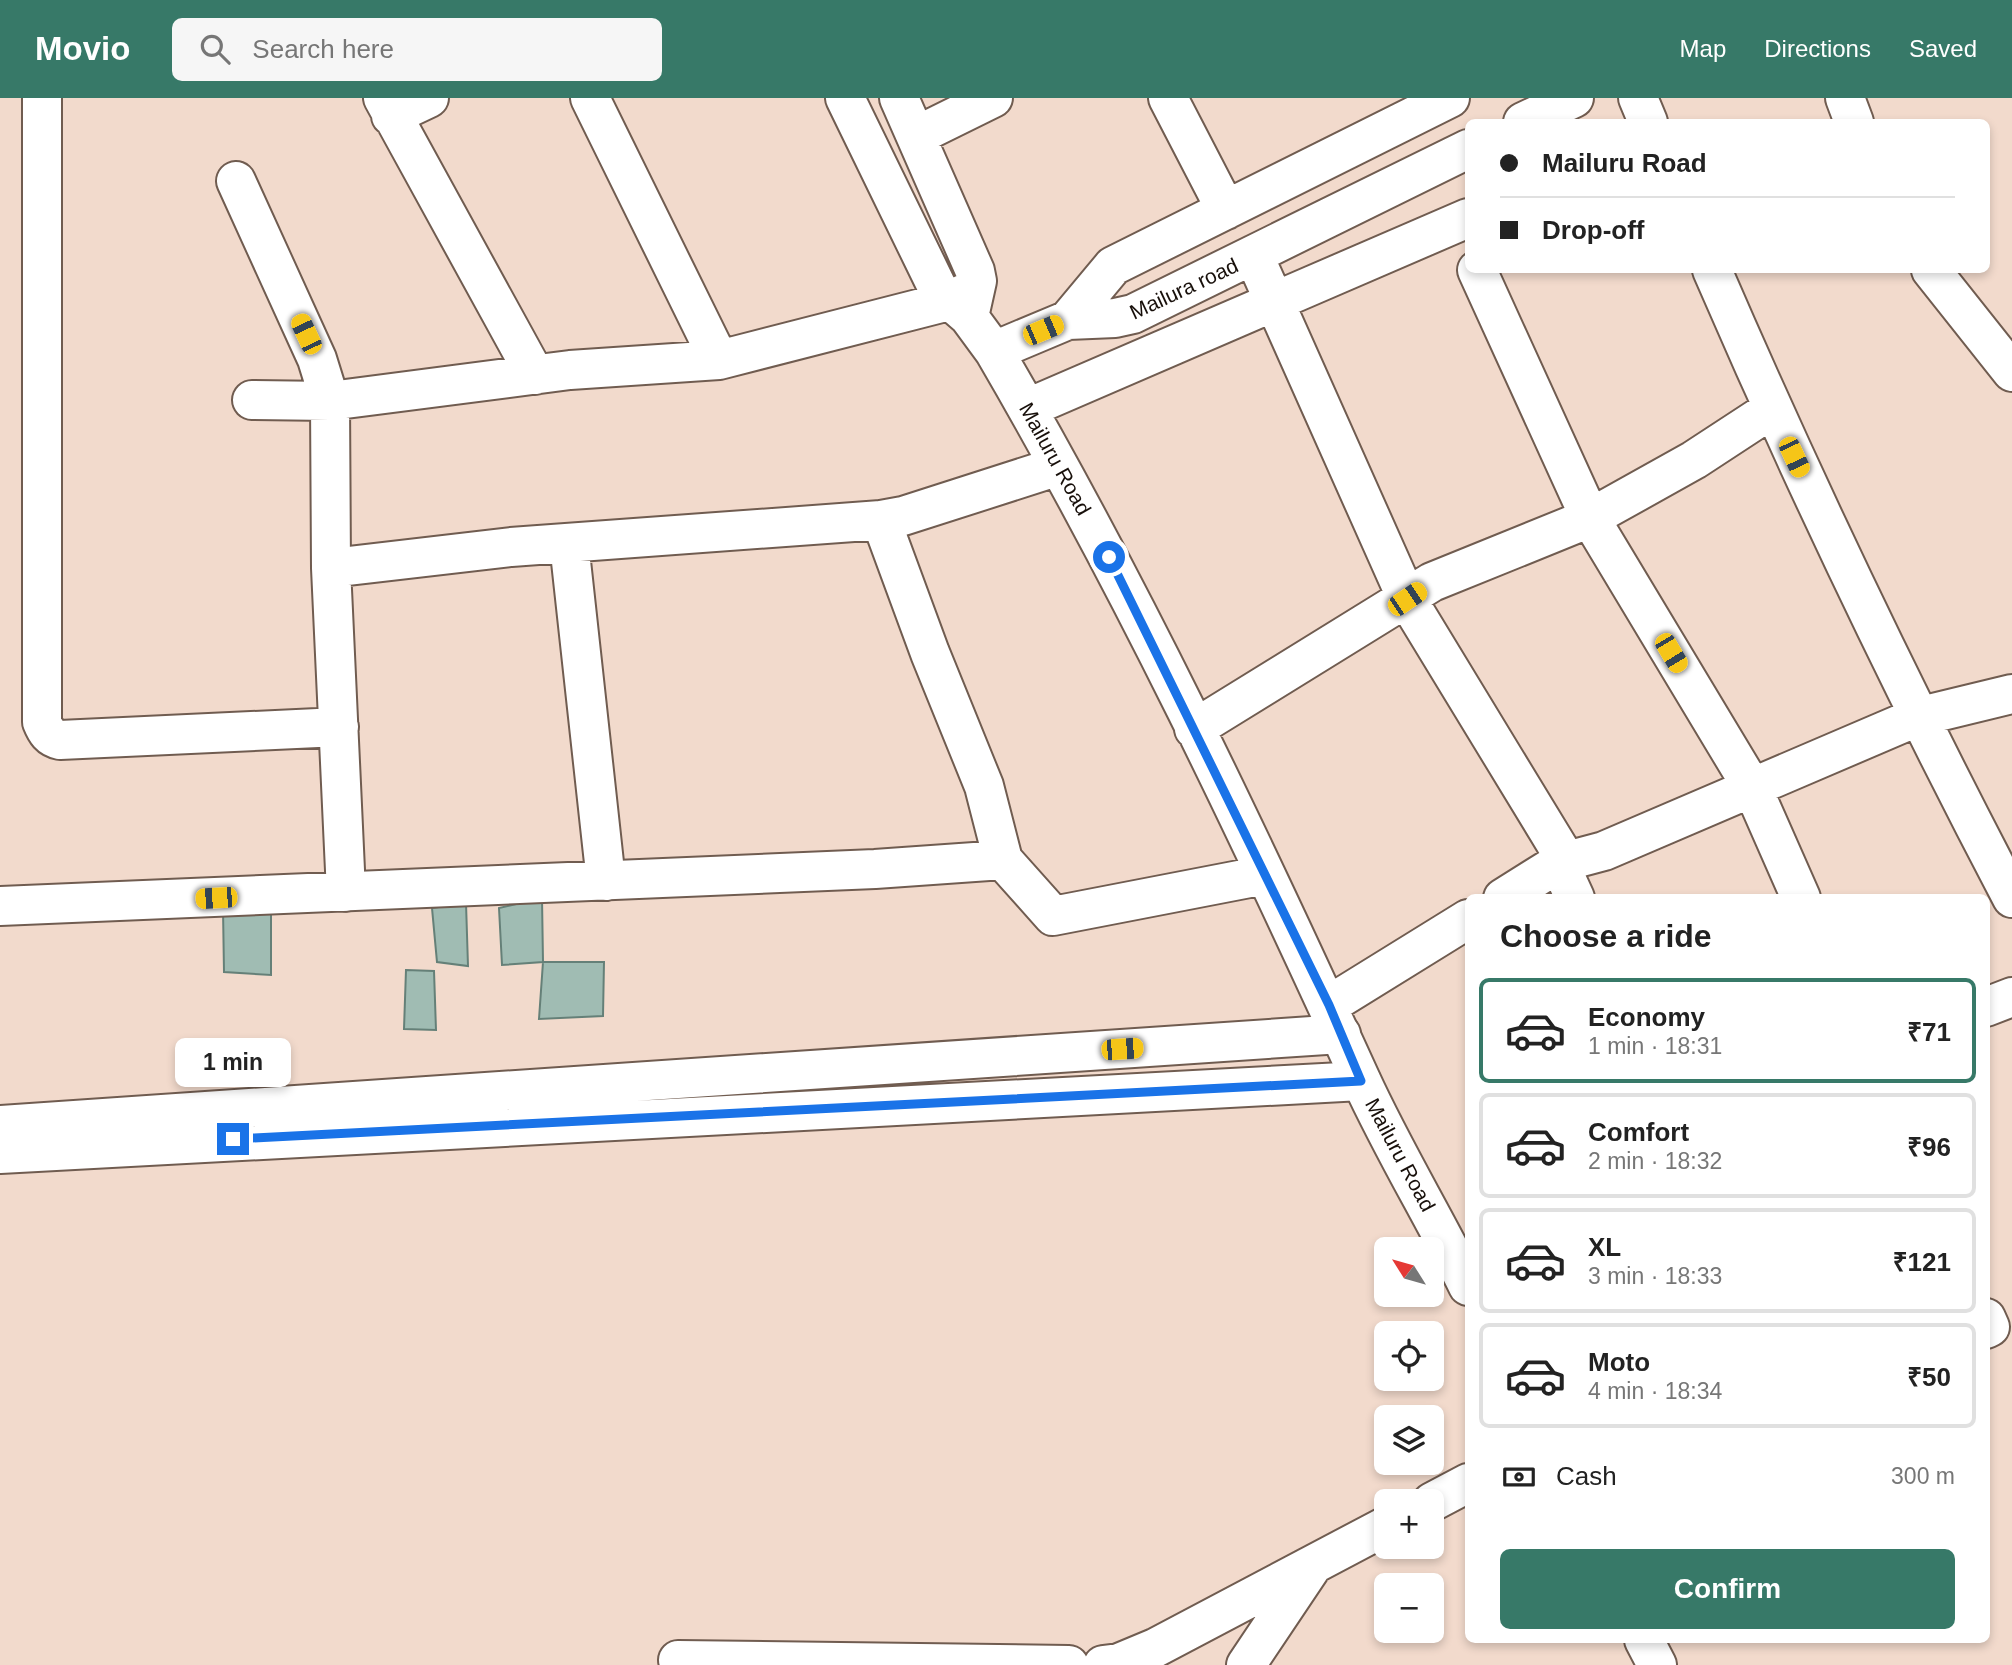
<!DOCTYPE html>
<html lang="en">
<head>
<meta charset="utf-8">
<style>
  :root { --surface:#fff; --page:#f6f6f6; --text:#222; --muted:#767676; --line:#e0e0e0; --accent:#377968 }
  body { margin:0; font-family:Arial,sans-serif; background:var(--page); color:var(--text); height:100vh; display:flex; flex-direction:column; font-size:26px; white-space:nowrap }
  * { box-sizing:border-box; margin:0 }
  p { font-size:23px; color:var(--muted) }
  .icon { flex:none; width:38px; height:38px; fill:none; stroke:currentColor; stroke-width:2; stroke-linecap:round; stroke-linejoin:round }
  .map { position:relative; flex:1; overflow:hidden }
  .sheet { position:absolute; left:1465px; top:796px; width:525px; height:749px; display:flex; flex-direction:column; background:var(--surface); border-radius:10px; box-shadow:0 4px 10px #0003 }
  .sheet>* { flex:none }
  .guide { position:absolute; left:1465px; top:21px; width:525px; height:154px; border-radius:10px; box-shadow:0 4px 10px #0003; display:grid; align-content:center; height:154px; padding:0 35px; background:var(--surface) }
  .needle { width:46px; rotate:307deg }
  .fabs { position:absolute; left:1374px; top:1139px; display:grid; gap:14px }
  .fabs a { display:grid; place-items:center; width:70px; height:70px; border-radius:10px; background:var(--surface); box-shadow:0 4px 10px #0003; font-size:35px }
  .end { position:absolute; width:32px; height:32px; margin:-16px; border:9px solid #1a73e8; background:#fff; box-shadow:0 0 0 4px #fff }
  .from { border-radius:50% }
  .bubble { position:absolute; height:49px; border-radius:10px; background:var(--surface); box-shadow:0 4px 10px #0003; font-size:23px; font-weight:600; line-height:49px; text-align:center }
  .car { position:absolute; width:21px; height:42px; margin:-21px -10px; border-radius:9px; box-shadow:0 0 5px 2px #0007; background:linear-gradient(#f5c518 24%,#345 0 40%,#f5c518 0 76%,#345 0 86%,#f5c518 0) }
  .guide b { display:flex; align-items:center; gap:24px; height:66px; font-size:26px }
  .guide b+b { border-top:2px solid var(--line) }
  .guide i { width:18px; height:18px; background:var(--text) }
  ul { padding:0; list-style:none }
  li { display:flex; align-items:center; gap:21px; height:105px; margin:0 14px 10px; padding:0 21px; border:4px solid var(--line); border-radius:10px }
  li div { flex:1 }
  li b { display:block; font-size:26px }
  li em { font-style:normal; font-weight:600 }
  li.active { border-color:var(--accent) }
  li>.icon { width:63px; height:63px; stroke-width:1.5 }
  h2 { padding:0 35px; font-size:32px; line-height:84px }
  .pay { display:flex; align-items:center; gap:18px; height:77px; padding:0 35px; font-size:26px }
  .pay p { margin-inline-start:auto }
  .button { display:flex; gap:14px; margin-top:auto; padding:14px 35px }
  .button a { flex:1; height:80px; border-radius:10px; background:var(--accent); color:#fff; font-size:28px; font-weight:600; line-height:80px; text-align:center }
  header { display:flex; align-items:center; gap:42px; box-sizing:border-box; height:98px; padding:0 35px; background:var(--accent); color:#fff }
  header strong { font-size:33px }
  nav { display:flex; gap:38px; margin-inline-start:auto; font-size:24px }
  .search { width:490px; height:63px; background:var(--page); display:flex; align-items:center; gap:18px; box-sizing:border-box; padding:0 24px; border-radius:10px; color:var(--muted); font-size:26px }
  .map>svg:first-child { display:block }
</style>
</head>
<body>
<header>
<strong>Movio</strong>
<div class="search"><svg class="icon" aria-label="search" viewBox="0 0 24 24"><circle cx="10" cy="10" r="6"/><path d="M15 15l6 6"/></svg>Search here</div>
<nav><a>Map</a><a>Directions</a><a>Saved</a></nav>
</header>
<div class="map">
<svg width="2012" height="1567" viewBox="0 0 2012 1567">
  <rect width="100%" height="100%" fill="#f2dacc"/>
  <!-- building -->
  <path fill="#a0bcb3" stroke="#658078" stroke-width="2" d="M542,800L543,864L502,867L499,810Z
    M466,805L468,868L437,864L432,810Z
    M223,811L271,813V877L224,874Z
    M543,864H604L603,918L539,921Z
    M406,872L434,873L436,932L404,931Z"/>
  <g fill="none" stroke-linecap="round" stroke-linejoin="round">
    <defs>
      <path id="minor" d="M42,0V624C46,634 50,640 60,642L339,629
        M383,0L535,277
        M590,0L719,262
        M845,0L939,193L969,219L994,253C1131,488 1248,734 1361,982C1393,1052 1434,1119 1468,1188
        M899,0L975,173L977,183L969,219
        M1168,0L1226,112
        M1638,0L1648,24
        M1845,0L1854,24
        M391,18L429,0
        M1523,24L1574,0
        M916,38L993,0
        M236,83L317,261L330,303L331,470L346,794
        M1254,158L1407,501L1564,759L1559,765L1575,800
        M1477,172L1590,420L1753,691L1801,800
        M1712,172C1804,385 1904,594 2012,800
        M1931,172L2012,274
        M1068,222L1113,168L1450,0
        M994,253L1068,222L1115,220L1133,216L1468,51
        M252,302L330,303L570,272L719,262L949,203L967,194
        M1028,310L1468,120
        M881,422L930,555L984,688L1003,762
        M569,445L606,783
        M331,470L511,449L881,422L903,418L1059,368
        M1194,631L1432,484L1590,420L1694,362L1772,311
        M1503,800L1559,765L1604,753L1917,619L2012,596
        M0,808L875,771L1003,762L1053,818L1265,777
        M1329,907L1468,821
        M1986,909L2012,899
        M1986,1220L1990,1229L1986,1231
        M1432,1404L1468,1385
        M1644,1542L1657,1567
        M678,1562L1069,1567
        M1103,1567L1119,1565L1155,1550L1386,1428
        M1246,1567L1311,1470"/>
      <path id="major" d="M0,1027L1341,936
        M0,1056L1361,983"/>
    </defs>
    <!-- minor casing -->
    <use href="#minor" stroke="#705c50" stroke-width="42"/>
    <!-- major casing -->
    <use href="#major" stroke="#705c50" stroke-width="42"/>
    <!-- minor -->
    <use href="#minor" stroke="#fff" stroke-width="38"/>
    <!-- major -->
    <use href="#major" stroke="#fff" stroke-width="38"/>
  </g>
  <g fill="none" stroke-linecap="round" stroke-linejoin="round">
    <!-- route -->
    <path stroke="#1a73e8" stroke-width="9" d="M233,1041L1361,983L1329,907L1109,459"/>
  </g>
  <g text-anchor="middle" stroke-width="6" stroke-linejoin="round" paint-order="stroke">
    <!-- street labels -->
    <g font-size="21" fill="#170f0a" stroke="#fff">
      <text transform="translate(1184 191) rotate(-25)" y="7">Mailura road</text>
      <text transform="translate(1055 361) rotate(61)" y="7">Mailuru Road</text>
      <text transform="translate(1400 1057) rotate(62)" y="7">Mailuru Road</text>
    </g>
  </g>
</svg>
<div class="fabs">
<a><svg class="needle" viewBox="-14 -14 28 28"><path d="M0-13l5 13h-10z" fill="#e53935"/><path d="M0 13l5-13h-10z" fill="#767676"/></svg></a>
<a><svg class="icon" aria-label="locate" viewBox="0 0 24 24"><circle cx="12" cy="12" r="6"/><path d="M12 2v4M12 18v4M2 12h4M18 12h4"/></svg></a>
<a><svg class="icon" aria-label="layers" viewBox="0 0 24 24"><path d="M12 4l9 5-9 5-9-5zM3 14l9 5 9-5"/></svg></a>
<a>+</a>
<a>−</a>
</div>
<i class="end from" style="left:1109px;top:459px"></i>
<i class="end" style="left:233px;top:1041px"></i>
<div class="bubble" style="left:175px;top:940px;width:116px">1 min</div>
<i class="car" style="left:1043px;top:232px;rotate:67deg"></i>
<i class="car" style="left:306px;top:236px;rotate:335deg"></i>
<i class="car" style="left:1794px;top:359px;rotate:155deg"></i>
<i class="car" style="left:1407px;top:501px;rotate:56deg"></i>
<i class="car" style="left:1671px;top:555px;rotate:149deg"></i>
<i class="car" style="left:216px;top:800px;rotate:267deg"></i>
<i class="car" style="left:1122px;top:951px;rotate:86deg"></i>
<div class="guide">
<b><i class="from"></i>Mailuru Road</b>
<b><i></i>Drop-off</b>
</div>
<section class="sheet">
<h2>Choose a ride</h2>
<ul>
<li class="active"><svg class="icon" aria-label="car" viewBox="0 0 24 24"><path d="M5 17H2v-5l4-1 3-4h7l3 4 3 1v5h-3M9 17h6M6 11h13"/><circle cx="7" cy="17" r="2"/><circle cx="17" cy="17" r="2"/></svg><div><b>Economy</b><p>1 min · 18:31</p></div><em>₹71</em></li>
<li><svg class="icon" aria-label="car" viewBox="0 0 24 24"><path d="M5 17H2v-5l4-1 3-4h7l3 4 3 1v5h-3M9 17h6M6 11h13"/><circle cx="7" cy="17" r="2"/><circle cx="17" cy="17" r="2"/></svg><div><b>Comfort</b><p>2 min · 18:32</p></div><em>₹96</em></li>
<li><svg class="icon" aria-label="car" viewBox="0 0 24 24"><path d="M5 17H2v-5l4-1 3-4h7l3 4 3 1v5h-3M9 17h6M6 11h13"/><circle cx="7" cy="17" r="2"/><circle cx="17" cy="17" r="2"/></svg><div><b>XL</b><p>3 min · 18:33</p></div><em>₹121</em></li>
<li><svg class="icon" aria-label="car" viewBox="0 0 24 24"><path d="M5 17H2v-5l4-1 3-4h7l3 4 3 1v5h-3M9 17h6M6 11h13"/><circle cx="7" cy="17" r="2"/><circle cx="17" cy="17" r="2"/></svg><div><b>Moto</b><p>4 min · 18:34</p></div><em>₹50</em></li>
</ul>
<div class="pay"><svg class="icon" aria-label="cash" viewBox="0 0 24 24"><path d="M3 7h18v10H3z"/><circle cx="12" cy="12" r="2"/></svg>Cash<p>300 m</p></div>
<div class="button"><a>Confirm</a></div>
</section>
</div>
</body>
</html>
